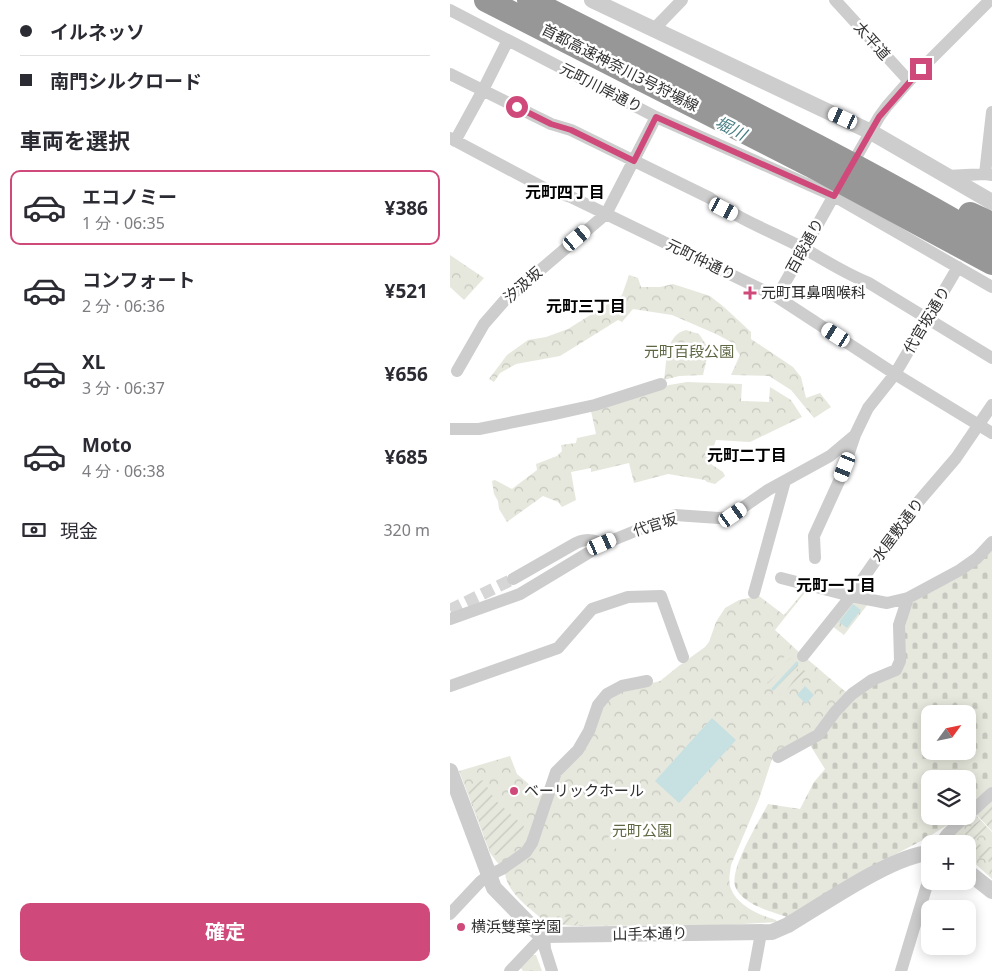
<!DOCTYPE html>
<html lang="ja">
<head>
<meta charset="utf-8">
<style>
  :root { --surface:#fff; --page:#f7f7f7; --text:#2b2b33; --muted:#7c7c81; --line:#e1e1e2; --accent:#cf4a7a }
  body { margin:0; font-family:"Noto Sans","Noto Sans JP",sans-serif; background:var(--page); color:var(--text); height:100vh; display:flex; flex-direction:column; font-size:19px; white-space:nowrap }
  * { box-sizing:border-box; margin:0 }
  p { font-size:16px; color:var(--muted) }
  .icon { flex:none; width:28px; height:28px; fill:none; stroke:currentColor; stroke-width:2; stroke-linecap:round; stroke-linejoin:round }
  .map { position:relative; flex:1; overflow:hidden }
  .side { display:flex; flex-direction:column; background:var(--surface); width:450px }
  .side>* { flex:none }
  .guide { display:grid; align-content:center; height:110px; padding:0 20px; background:var(--surface) }
  .needle { width:32px; rotate:57deg }
  .buttons { position:absolute; left:471px; top:705px; display:grid; gap:10px }
  .buttons a { display:grid; place-items:center; width:55px; height:55px; border-radius:10px; background:var(--surface); box-shadow:0 2px 12px #0003; font-size:25px }
  .end { position:absolute; width:22px; height:22px; margin:-11px; border:6px solid #cf4a7a; background:#fff; box-shadow:0 0 0 2px #fff }
  .from { border-radius:50% }
  .car { position:absolute; width:15px; height:30px; margin:-15px -8px; border-radius:6px; box-shadow:0 0 4px 1px #0007; background:linear-gradient(#fff 24%,#345 0 40%,#fff 0 76%,#345 0 86%,#fff 0) }
  .guide b { display:flex; align-items:center; gap:18px; height:48px; font-size:19px }
  .guide b+b { border-top:1px solid var(--line) }
  .guide i { width:12px; height:12px; background:var(--text) }
  ul { padding:0; list-style:none }
  li { display:flex; align-items:center; gap:15px; height:75px; margin:0 10px 8px; padding:0 10px; border:2px solid transparent; border-radius:10px }
  li div { flex:1 }
  li b { display:block; font-size:19px }
  li em { font-style:normal; font-weight:700 }
  li.current { border-color:var(--accent) }
  li>.icon { width:45px; height:45px; stroke-width:1.5 }
  h2 { padding:0 20px; font-size:22px; line-height:60px }
  .pay { display:flex; align-items:center; gap:12px; height:55px; padding:0 20px; font-size:19px }
  .pay p { margin-inline-start:auto }
  .cta { display:flex; gap:10px; margin-top:auto; padding:10px 20px }
  .cta a { flex:1; height:58px; border-radius:10px; background:var(--accent); color:#fff; font-size:20px; font-weight:700; line-height:58px; text-align:center }
  main { display:flex; flex:1; min-height:0 }
  .map>svg:first-child { display:block }
</style>
</head>
<body>
<main>
<section class="side">
<div class="guide">
<b><i class="from"></i>イルネッソ</b>
<b><i></i>南門シルクロード</b>
</div>
<h2>車両を選択</h2>
<ul>
<li class="current"><svg class="icon" aria-label="car" viewBox="0 0 24 24"><path d="M5 17H2v-5l4-1 3-4h7l3 4 3 1v5h-3M9 17h6M6 11h13"/><circle cx="7" cy="17" r="2"/><circle cx="17" cy="17" r="2"/></svg><div><b>エコノミー</b><p>1 分 · 06:35</p></div><em>¥386</em></li>
<li><svg class="icon" aria-label="car" viewBox="0 0 24 24"><path d="M5 17H2v-5l4-1 3-4h7l3 4 3 1v5h-3M9 17h6M6 11h13"/><circle cx="7" cy="17" r="2"/><circle cx="17" cy="17" r="2"/></svg><div><b>コンフォート</b><p>2 分 · 06:36</p></div><em>¥521</em></li>
<li><svg class="icon" aria-label="car" viewBox="0 0 24 24"><path d="M5 17H2v-5l4-1 3-4h7l3 4 3 1v5h-3M9 17h6M6 11h13"/><circle cx="7" cy="17" r="2"/><circle cx="17" cy="17" r="2"/></svg><div><b>XL</b><p>3 分 · 06:37</p></div><em>¥656</em></li>
<li><svg class="icon" aria-label="car" viewBox="0 0 24 24"><path d="M5 17H2v-5l4-1 3-4h7l3 4 3 1v5h-3M9 17h6M6 11h13"/><circle cx="7" cy="17" r="2"/><circle cx="17" cy="17" r="2"/></svg><div><b>Moto</b><p>4 分 · 06:38</p></div><em>¥685</em></li>
</ul>
<div class="pay"><svg class="icon" aria-label="cash" viewBox="0 0 24 24"><path d="M3 7h18v10H3z"/><circle cx="12" cy="12" r="2"/></svg>現金<p>320 m</p></div>
<div class="cta"><a>確定</a></div>
</section>
<div class="map">
<svg width="542" height="971" viewBox="0 0 542 971">
  <defs>
    <pattern id="forest-crowns" width="20" height="18" patternUnits="userSpaceOnUse" patternTransform="scale(1.25)"><rect width="20" height="18" fill="#e6e8dd"/><path d="M2 6a3 3 0 1 1 6 0M12 15a3 3 0 1 1 6 0" fill="none" stroke="#c6c7be"/></pattern>
    <pattern id="cemetery-stones" width="16" height="16" patternUnits="userSpaceOnUse" patternTransform="scale(1.25)"><rect width="16" height="16" fill="#e6e8dd"/><path d="M2 7V4a2 2 0 0 1 4 0v3zM10 15v-3a2 2 0 0 1 4 0v3z" fill="#c6c7be"/></pattern>
    <pattern id="garden-furrows" width="10" height="10" patternUnits="userSpaceOnUse" patternTransform="scale(1.25)"><rect width="10" height="10" fill="#e6e8dd"/><path d="M-1 1l2-2M0 10L10 0M9 11l2-2" fill="none" stroke="#c6c7be"/></pattern>
  </defs>
  <rect width="100%" height="100%" fill="#fff"/>
  <!-- forest -->
  <path fill="url(#forest-crowns)" d="M0,255L34,278L14,300L0,287Z
    M179,275L188,278L191,287H210L223,284L260,296L274,307L301,332V339L343,367L351,377L356,398L370,393L381,407L364,418L341,390L319,376L281,375L290,355L281,342L266,334L222,315L183,309L172,322L168,320L110,356L66,364L50,373L44,382L39,379L57,355L78,340L96,337L118,329L172,295Z
    M236,330L249,334L259,349L253,375L229,376L214,380C217,362 215,335 236,330Z
    M237,382L292,384L291,401L319,402L320,387L341,400L352,417L300,442L266,440L258,462L273,472L275,476L265,484L257,482L255,480L218,474L184,483L179,463L141,472V468L121,472L126,500L112,507L108,502L93,496L57,522L49,509L48,501L44,494L42,481L45,480L62,489L87,470L86,464L107,456L112,451L111,445L126,443L127,438L146,434L141,411L219,385Z
    M355,590H357L325,630L350,653L395,598L418,604L394,635L382,626L356,658L397,693L365,732L323,756L309,799L281,865C280,872 278,882 281,889C288,906 309,915 326,920L327,922L277,925L124,926L100,924L94,921C80,908 57,893 55,873L68,864L111,775L152,707L160,697L174,690L210,681L230,665L255,647L259,642L266,622L275,608L289,600L309,596L334,615Z
    M60,756L67,774L95,798L75,846L50,866L40,853L9,771Z
    M525,814L542,832V879L518,857V844H503L500,842L501,837Z
    M82,955H86L92,971H73L70,967Z"/>
  <!-- cemetery -->
  <path fill="url(#cemetery-stones)" fill-rule="evenodd" d="M542,549V787L518,809V779H480V816H510L507,819L475,839L415,870L337,917C322,912 291,904 285,886C280,868 309,821 318,804L350,809L364,782L375,769L360,745L407,696L426,684L450,672C452,649 449,617 466,599ZM480,714H518V751H480Z"/>
  <!-- garden -->
  <path fill="url(#garden-furrows)" d="M337,654L341,658L314,681L313,680Z
    M344,660L349,666L329,695L317,683Z
    M352,668L357,673L333,699L332,697Z
    M33,780L45,800L74,826L72,833L47,856L41,853L16,786Z
    M542,800V831L526,814Z
    M530,820L540,831H533L527,839L515,840V834L519,826L521,827L523,822L525,824Z
    M528,842L532,847H541L542,849V871L538,860C529,857 518,856 518,844H515Z
    M106,916L127,918L128,923L125,925L106,924L102,920Z"/>
  <!-- pitch -->
  <path fill="#e6e8dd" d="M183,818L197,836L172,856L157,838Z"/>
  <!-- water -->
  <path fill="#c7e0e2" d="M403,604L411,610L397,628L389,622Z
    M355,686L364,695L356,704L347,695Z
    M262,718L286,740L229,803L205,781Z"/>
  <g fill="none" stroke-linecap="round" stroke-linejoin="round">
    <!-- stream -->
    <path stroke="#c7e0e2" stroke-width="3" d="M323,689L347,663"/>
    <!-- minor-tunnel -->
    <path stroke="#d6d6d6" stroke-width="12" stroke-dasharray="12 6" stroke-linecap="butt" d="M0,610L63,579"/>
    <!-- minor -->
    <path stroke="#cdcdcd" stroke-width="12" d="M385,0L459,81
      M0,10L206,117L384,196L542,287
      M204,29L232,0
      M0,74L101,124L121,130L260,198C289,220 323,232 355,249C376,261 396,274 419,283L542,358
      M0,138L98,190L121,197L327,297L445,374L542,433
      M5,141L33,90L58,40
      M400,168L429,117L437,106L459,81L540,0
      M535,174L542,112
      M497,176L535,174L542,175
      M327,297L387,190
      M7,371L34,324L55,300L156,214L206,117
      M0,429H29L104,414L145,405L211,384
      M365,558L364,536L390,479L405,435L418,408L445,374L508,267
      M331,578L401,596L437,603L458,598L510,570L527,558L542,542
      M63,579L126,543C136,539 143,539 153,544
      M304,593L335,481
      M0,619L70,594L153,544L225,515L269,518L279,517L318,490L380,456L405,435
      M353,656L401,596L457,515L506,458L542,405
      M0,686L108,648L142,609L178,597L211,596L233,657
      M328,757L368,735L385,712L402,694L422,680L446,670L450,661L449,625L458,598
      M518,815L542,793
      M490,844L497,834L516,816
      M0,914L30,882L39,875L52,869L76,852L82,843L106,772L128,750L139,731L148,705L157,694L172,686L197,681
      M94,935L95,949L102,971
      M60,971L94,935
      M304,971L311,933
      M451,971L480,875"/>
    <!-- tertiary -->
    <path stroke="#cdcdcd" stroke-width="16" d="M142,0L421,132L542,202
      M0,771L44,888L86,931L94,935L322,932L338,925C372,905 443,855 480,853
      M518,872L542,891"/>
    <!-- motorway -->
    <path stroke="#979797" stroke-width="24" d="M36,0L191,79
      M520,214L542,224"/>
    <!-- motorway-bridge -->
    <path stroke="#979797" stroke-width="24" d="M79,0C234,79 392,154 542,243
      M191,79L360,165L542,263"/>
  </g>
  <g fill="none" stroke-linecap="round" stroke-linejoin="round">
    <!-- route -->
    <path stroke="#cf4a7a" stroke-width="6" d="M67,107L101,124L121,130L184,161L206,117L384,196L429,117L471,69"/>
  </g>
  <!-- markers -->
  <g fill="#cf4a7a" stroke="#fff" stroke-width="2">
    <path d="M297.5 285.5h5v5h5v5h-5v5h-5v-5h-5v-5h5z"/>
    <circle cx="64" cy="791" r="5"/>
    <circle cx="11" cy="927" r="5"/>
  </g>
  <g text-anchor="middle" stroke-width="5" stroke-linejoin="round" paint-order="stroke">
    <!-- street labels -->
    <g font-size="15" fill="#303030" stroke="#fff">
      <text transform="translate(422 41) rotate(48)" y="5">太平道</text>
      <text transform="translate(170 68) rotate(27)" y="5">首都高速神奈川3号狩場線</text>
      <text transform="translate(151 88) rotate(27)" y="5">元町川岸通り</text>
      <text transform="translate(355 246) rotate(-61)" y="5">百段通り</text>
      <text transform="translate(251 260) rotate(26)" y="5">元町仲通り</text>
      <text transform="translate(73 285) rotate(-42)" y="5">汐汲坂</text>
      <text transform="translate(477 320) rotate(-59)" y="5">代官坂通り</text>
      <text transform="translate(205 525) rotate(-17)" y="5">代官坂</text>
      <text transform="translate(448 530) rotate(-53)" y="5">水屋敷通り</text>
      <text transform="translate(200 934) rotate(-1)" y="5">山手本通り</text>
    </g>
    <!-- poi labels -->
    <g font-size="15" fill="#303030" stroke="#fff" text-anchor="start">
      <text x="311" y="298">元町耳鼻咽喉科</text>
      <text x="74" y="796">ベーリックホール</text>
      <text x="21" y="932">横浜雙葉学園</text>
    </g>
    <!-- park labels -->
    <g font-size="15" fill="#5e6743" stroke="#fff">
      <text x="239" y="357">元町百段公園</text>
      <text x="192" y="836">元町公園</text>
    </g>
    <!-- water labels -->
    <g font-size="16" font-style="italic" fill="#457c82" stroke="#fff">
      <text transform="translate(281 128) rotate(27)" y="6">堀川</text>
    </g>
    <!-- neighbourhood labels -->
    <g font-size="16" font-weight="bold" fill="#000" stroke="#fff">
      <text x="115" y="198">元町四丁目</text>
      <text x="136" y="312">元町三丁目</text>
      <text x="297" y="461">元町二丁目</text>
      <text x="386" y="591">元町一丁目</text>
    </g>
  </g>
</svg>
<div class="buttons">
<a><svg class="needle" viewBox="-14 -14 28 28"><path d="M0-13l5 13h-10z" fill="#e53935"/><path d="M0 13l5-13h-10z" fill="#7c7c81"/></svg></a>
<a><svg class="icon" aria-label="layers" viewBox="0 0 24 24"><path d="M12 4l9 5-9 5-9-5zM3 14l9 5 9-5"/></svg></a>
<a>+</a>
<a>−</a>
</div>
<i class="end from" style="left:67px;top:107px"></i>
<i class="end" style="left:471px;top:69px"></i>
<i class="car" style="left:393px;top:118px;rotate:295deg"></i>
<i class="car" style="left:274px;top:209px;rotate:117deg"></i>
<i class="car" style="left:127px;top:238px;rotate:50deg"></i>
<i class="car" style="left:386px;top:335px;rotate:303deg"></i>
<i class="car" style="left:395px;top:467px;rotate:202deg"></i>
<i class="car" style="left:283px;top:515px;rotate:55deg"></i>
<i class="car" style="left:152px;top:544px;rotate:66deg"></i>
</div>
</main>
</body>
</html>
